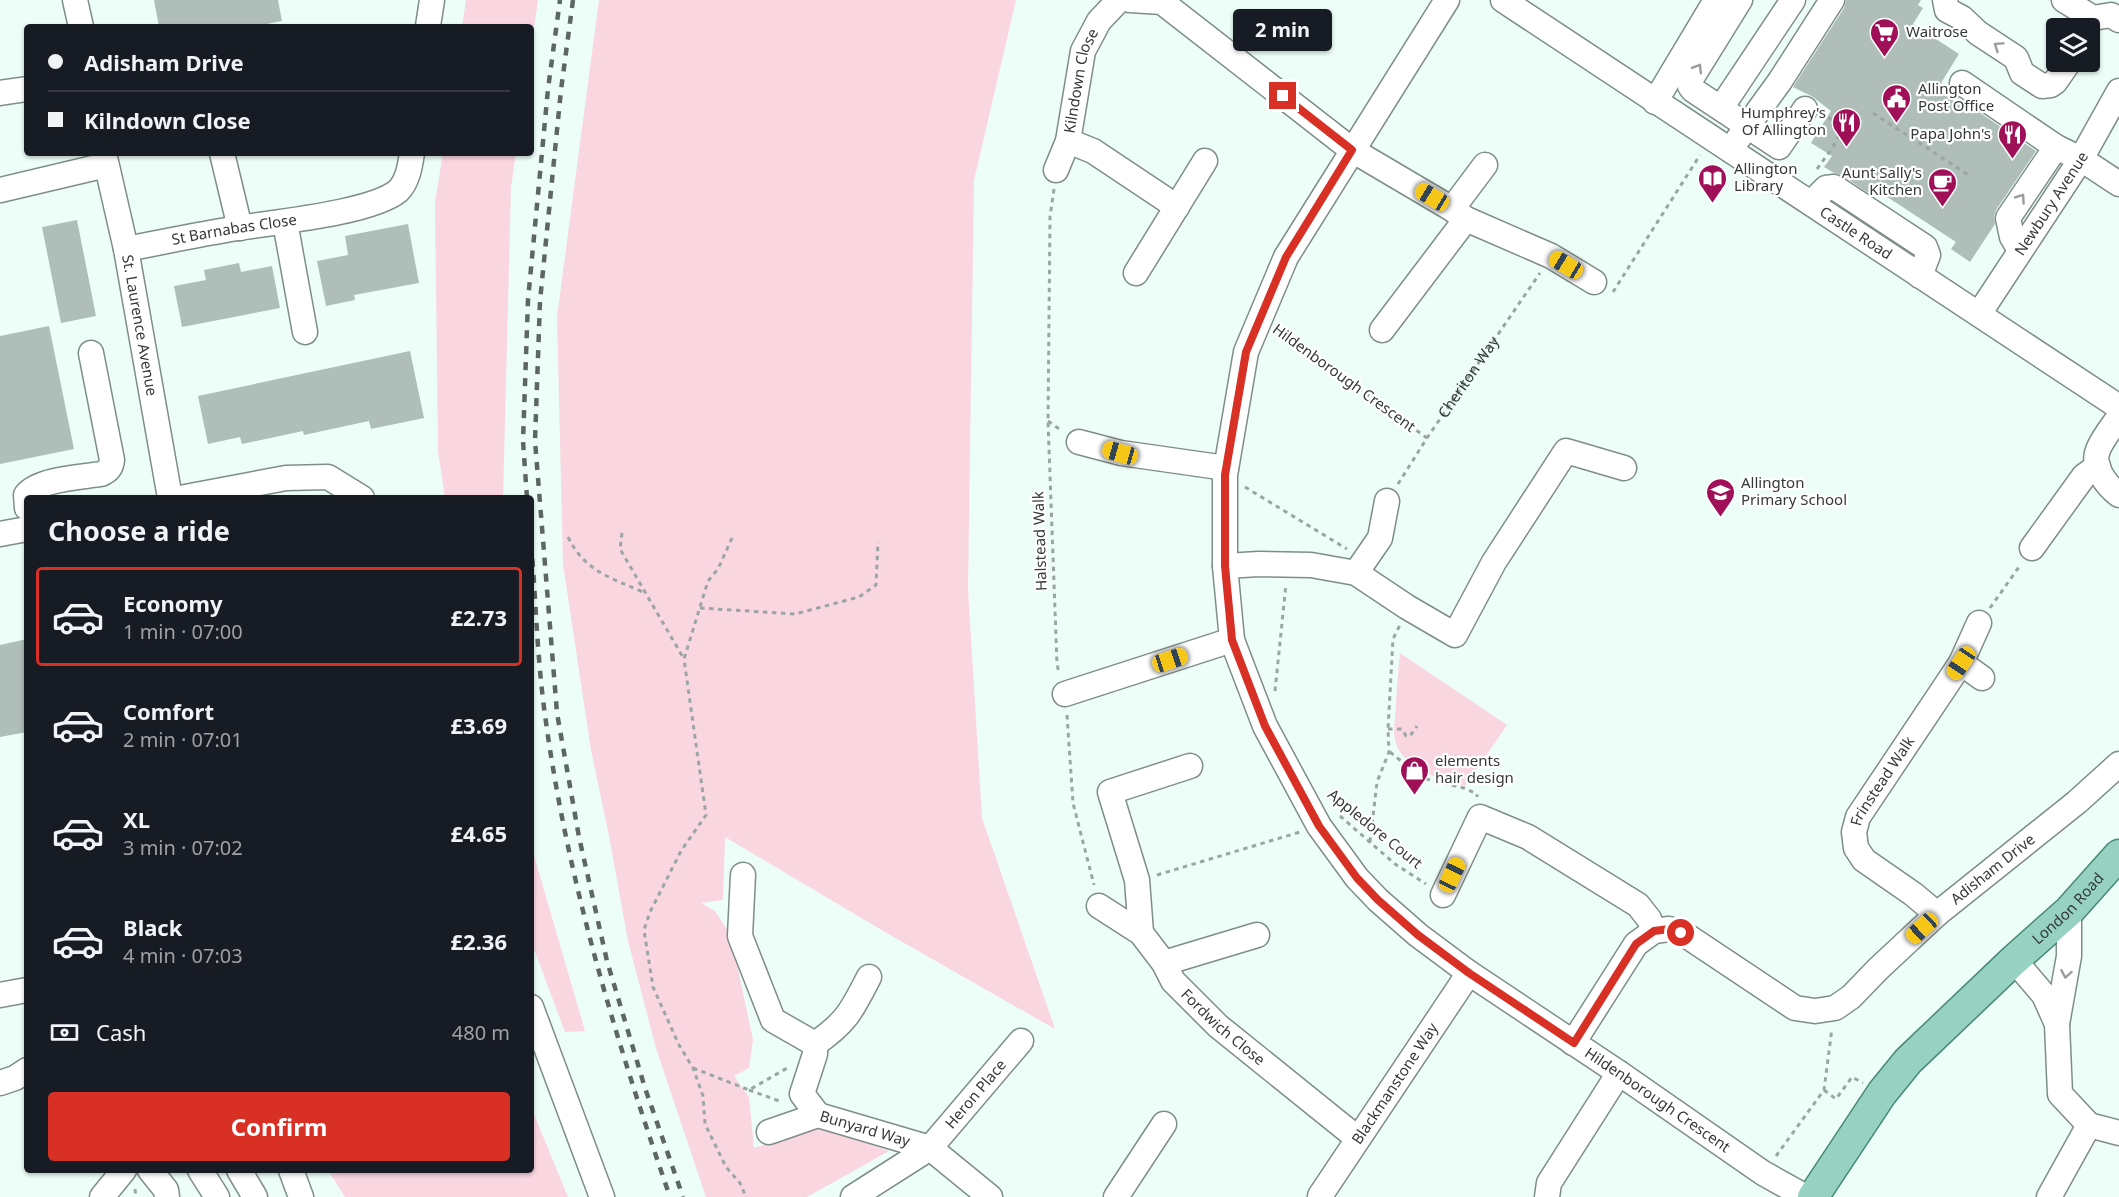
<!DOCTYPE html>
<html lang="en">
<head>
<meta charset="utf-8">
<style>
  :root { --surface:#171b24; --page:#242831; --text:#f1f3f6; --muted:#9ea1a6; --line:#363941; --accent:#d93025 }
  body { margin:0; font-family:"Noto Sans",sans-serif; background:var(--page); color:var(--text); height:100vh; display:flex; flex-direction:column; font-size:22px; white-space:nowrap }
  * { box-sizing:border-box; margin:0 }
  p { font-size:20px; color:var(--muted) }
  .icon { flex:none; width:33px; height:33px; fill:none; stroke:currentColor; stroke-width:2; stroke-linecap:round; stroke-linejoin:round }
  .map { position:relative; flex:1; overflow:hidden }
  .side { position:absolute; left:24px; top:495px; width:510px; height:678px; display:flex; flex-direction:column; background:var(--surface); border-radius:6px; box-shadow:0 2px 4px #0004 }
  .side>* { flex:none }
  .top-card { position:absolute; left:24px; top:24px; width:510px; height:132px; border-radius:6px; box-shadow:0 2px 4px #0004; display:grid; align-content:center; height:132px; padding:0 24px; background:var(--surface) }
  .tools { position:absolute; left:2046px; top:18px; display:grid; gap:12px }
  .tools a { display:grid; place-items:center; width:54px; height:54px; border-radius:6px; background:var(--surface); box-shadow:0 2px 4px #0004; font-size:30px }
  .end { position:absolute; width:27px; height:27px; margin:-14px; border:8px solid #d93025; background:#fff; box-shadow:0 0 0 3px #fff }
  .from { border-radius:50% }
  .bubble { position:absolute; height:42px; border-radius:6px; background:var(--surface); box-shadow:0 2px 4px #0004; font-size:20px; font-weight:700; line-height:42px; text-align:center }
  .car { position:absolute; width:18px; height:36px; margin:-18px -9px; border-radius:8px; box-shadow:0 0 4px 2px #0007; background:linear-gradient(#f5c518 24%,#345 0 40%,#f5c518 0 76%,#345 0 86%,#f5c518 0) }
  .top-card b { display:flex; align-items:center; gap:21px; height:57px; font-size:22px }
  .top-card b+b { border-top:2px solid var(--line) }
  .top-card i { width:15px; height:15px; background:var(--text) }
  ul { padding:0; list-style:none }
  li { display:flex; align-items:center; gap:18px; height:99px; margin:0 12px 9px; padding:0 12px; border:3px solid transparent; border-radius:6px }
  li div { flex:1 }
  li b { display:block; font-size:22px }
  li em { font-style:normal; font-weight:700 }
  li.on { border-color:var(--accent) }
  li>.icon { width:54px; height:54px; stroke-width:1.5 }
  h2 { padding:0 24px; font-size:27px; line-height:72px }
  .pay { display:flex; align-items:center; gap:15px; height:66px; padding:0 24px; font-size:22px }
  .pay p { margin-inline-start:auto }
  .button { display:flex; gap:12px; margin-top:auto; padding:12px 24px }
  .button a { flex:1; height:69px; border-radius:6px; background:var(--accent); color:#fff; font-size:24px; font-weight:700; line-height:69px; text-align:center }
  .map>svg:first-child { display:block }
</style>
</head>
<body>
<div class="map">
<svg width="2119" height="1197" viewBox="0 0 2119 1197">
  <rect width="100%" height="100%" fill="#edfdf7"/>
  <!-- green -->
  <path fill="#fad6e1" d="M466,0H538L531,49V27H462Z
    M599,0H1016L974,180L968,589L982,818L1055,1029L885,932L725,837L723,900L701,903L715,911L731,936L753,1040L749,1068L734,1076L749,1097L754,1148L819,1127L889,1151L807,1197H706L656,1048L628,941L609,836L591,750L563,564L557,317Z
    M443,153H516L511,187L503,498H445L438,451L435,203Z
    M1400,653L1507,725L1465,786C1436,778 1396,768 1394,732C1394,723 1396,713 1396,704C1397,687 1398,670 1400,653Z
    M531,845L585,1031L565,1032L531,941Z
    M531,1107L568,1197H345L328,1170H531Z"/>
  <!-- building -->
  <path fill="#afbeb9" d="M154,0H278L282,21L252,27H159Z
    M1846,0H1921L1918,5L1923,8L1913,24L1959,54L1941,83L1949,88L1954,95L2036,151L1996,210L1994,216L1995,224L1970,262L1951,249L1956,242L1872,187L1868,193L1842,175L1834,173L1824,167L1832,156L1811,143L1831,111L1813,97L1793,87L1844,8Z
    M77,220L96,316L61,323L42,227Z
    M408,224L419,283L354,295L355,300L326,306L317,261L348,255L345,236Z
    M239,263L241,272L272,266L280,308L182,327L174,286L206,280L204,270Z
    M49,326L74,449L0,464V336Z
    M410,351L424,418L371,429L369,421L304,435L303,431L242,444L240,437L208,444L198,396Z
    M27,639V732L0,737V645Z"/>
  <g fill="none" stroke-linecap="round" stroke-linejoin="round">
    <defs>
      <g id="minor">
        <path d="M75,0L81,27"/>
        <path d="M1130,0L1162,2L1352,150L1452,209L1466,219L1551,256L1594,282"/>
        <path id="s2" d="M1447,0L1286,257L1246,352L1225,475V566L1232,640L1265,726L1319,826L1357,878L1378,900L1418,935L1469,973L1619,1073L1763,1173L1806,1197"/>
        <path id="s3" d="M1503,0L2119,407"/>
        <path d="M1740,0L1691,79L1690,86L1693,90L1779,147L1805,109"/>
        <path d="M1945,0L1947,10L1962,18L1978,33L2016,58L2022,73L2042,86L2051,85L2055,82L2069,62"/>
        <path d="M2064,0L2093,18L2111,15L2119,20"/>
        <path d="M428,26L432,0"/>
        <path d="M1962,83L2056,147"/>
        <path d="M0,93L27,89"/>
        <path d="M1655,102L1716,0"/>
        <path d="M1721,108L1793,0"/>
        <path d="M1738,139L1780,81L1832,0"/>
        <path d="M1068,141L1093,151L1177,207"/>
        <path id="s4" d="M104,153L126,249L170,498"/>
        <path d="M222,153L240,228"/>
        <path id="s5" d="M1056,170L1068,141L1083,51L1099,21L1119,0"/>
        <path d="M0,190L106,165"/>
        <path d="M1811,203L1826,188L1834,187L1925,247L1928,255L1920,276"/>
        <path d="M1452,209L1485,165"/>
        <path d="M285,222L305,332"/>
        <path id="s6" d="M126,249C163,242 200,234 238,228C275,222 371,213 398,191C408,181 410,166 412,153"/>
        <path d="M2020,250L2012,237L2008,218L2056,147L2081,159L2119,184"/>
        <path d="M1136,273L1205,161"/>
        <path id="s7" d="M1979,314L2081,159L2119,91"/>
        <path d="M1382,330L1466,219"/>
        <path d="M2119,417C2112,427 2102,439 2098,450C2091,466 2107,486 2119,495"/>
        <path d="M1079,442L1121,453L1226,468"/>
        <path d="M180,498L286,478L328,477L362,498"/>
        <path d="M27,508L26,495C38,479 81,477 101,474C108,471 111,468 112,460L91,353"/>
        <path d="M0,534L27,529"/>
        <path d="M2032,548L2084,476L2098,466"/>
        <path d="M1225,566L1259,564L1311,565L1356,573L1407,607L1455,635L1494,562L1566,451L1624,468"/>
        <path d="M1356,573L1380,538L1387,501"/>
        <path d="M1961,663L1982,678"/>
        <path d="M1065,694L1232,640"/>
        <path id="s8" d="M743,875L740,936L773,1020L815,1044V1054L802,1094L818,1115L930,1148L990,1197"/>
        <path d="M1443,895L1480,817L1528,837L1638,905L1649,919L1654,931"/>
        <path id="s9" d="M1099,906L1141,933L1164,963L1173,981L1218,1026L1357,1138"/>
        <path d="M2069,911V956L2057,1024L2060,1094L2089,1125L2119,1133"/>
        <path id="s10" d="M1937,914L1913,894L1864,860L1856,848L1854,832L1858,817L1961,663L1979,623"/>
        <path d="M1141,933L1137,880L1110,792L1190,766"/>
        <path d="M2014,960L2044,995L2057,1024"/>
        <path d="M1164,963L1257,935"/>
        <path d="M0,995L27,990"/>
        <path d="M531,1007L602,1197"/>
        <path id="s11" d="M1573,1043L1636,944L1654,931L1669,929L1681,932L1795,1008L1815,1011L1835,1008L1851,997L1878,969L1937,914L2077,802L2119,764"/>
        <path d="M815,1044C847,1022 852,1010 869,977"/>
        <path d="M0,1083L15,1078L27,1070"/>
        <path d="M769,1132L818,1115"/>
        <path d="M150,1170L166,1190L167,1197"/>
        <path d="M200,1170L217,1197"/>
        <path d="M239,1170L255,1197"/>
        <path d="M291,1170L301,1197"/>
        <path id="s12" d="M1320,1196L1469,973"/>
        <path d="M102,1197L124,1170"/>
        <path id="s13" d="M853,1197L930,1148L1021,1041"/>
        <path d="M1116,1197L1164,1124"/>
        <path d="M1547,1197L1549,1183L1619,1073"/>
        <path d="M2049,1197L2089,1125"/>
      </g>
      <g id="major">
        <path id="s14" d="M1813,1197L1882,1093L1908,1061L2014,960L2069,911L2119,855"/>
      </g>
    </defs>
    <!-- minor casing -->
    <use href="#minor" stroke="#7f8d88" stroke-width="27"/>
    <!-- major casing -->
    <use href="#major" stroke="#468976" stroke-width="33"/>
    <!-- path -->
    <g stroke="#9ba6a2" stroke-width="3" stroke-dasharray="4.5 4.5" stroke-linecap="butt">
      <path d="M1873,113L1970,176"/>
      <path d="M1817,169L1833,147L1843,127L1823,114"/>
      <path d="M1054,189L1050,217L1048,421L1057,664L1059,673"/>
      <path d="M1613,292L1700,155"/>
      <path d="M1278,330L1427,438"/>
      <path d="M1048,421L1062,431"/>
      <path id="s1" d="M1398,484L1427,438L1540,273"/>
      <path d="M1245,487L1347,549"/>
      <path d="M622,533L620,549L684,659"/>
      <path d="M568,537C585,572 612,578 645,593"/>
      <path d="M732,538L718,569L708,581L684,659L706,815L681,851L650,912L644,930L653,987L679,1045L693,1068L703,1096L705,1124L726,1167L740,1183L746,1197"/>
      <path d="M700,608L795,614L859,597L876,585L878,542"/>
      <path d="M1990,608L2021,564"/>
      <path d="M1275,691L1286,584"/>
      <path d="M1067,715L1073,803L1094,885"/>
      <path d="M1388,729H1402L1406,736H1410L1417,726"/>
      <path d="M1390,752L1422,778L1464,788L1477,794V797"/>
      <path d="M1340,816L1395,864L1426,884"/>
      <path d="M1370,842L1377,782L1389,752L1388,729L1393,639L1400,625"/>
      <path d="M1157,875L1300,832"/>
      <path d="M693,1068L749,1090L789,1067"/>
      <path d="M749,1090L782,1102"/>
      <path d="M1824,1090L1836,1099L1852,1077L1863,1083"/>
      <path d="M1776,1156L1824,1090L1832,1028"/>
      <path d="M135,1189L136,1197"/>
    </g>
    <!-- minor -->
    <use href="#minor" stroke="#fff" stroke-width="24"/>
    <!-- major -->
    <use href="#major" stroke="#96d1c1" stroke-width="30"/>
    <!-- rail -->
    <path stroke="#5e6663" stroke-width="4.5" stroke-dasharray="8 8" stroke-linecap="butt" d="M573,0L561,90L540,301L535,441L557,713L579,837L607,961L645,1088L683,1197
      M527,498L523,441L528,300L548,89L560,0
      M531,543C536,600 537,658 545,715C567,880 616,1040 670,1197"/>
  </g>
  <!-- one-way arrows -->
  <defs><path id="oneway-chevron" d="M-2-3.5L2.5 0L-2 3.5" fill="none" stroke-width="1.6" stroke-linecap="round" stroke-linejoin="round" transform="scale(1.5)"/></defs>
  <g stroke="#9a9c9c">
    <use href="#oneway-chevron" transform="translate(1998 46) rotate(-146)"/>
    <use href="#oneway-chevron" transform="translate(1698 68) rotate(-58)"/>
    <use href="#oneway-chevron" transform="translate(2021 198) rotate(-55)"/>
    <use href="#oneway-chevron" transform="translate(2066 974) rotate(100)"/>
  </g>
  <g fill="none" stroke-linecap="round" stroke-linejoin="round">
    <!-- route -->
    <path stroke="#d93025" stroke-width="8" d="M1283,96L1352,150L1286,257L1246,352L1225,475V566L1232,640L1265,726L1319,826L1357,878L1378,900L1418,935L1469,973L1574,1043L1636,944L1654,931L1669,929L1681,933"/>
  </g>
  <!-- icons -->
  <defs>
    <symbol id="supermarket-pin" viewBox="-11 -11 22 30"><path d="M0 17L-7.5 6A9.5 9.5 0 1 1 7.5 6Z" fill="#9f1059" stroke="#fff"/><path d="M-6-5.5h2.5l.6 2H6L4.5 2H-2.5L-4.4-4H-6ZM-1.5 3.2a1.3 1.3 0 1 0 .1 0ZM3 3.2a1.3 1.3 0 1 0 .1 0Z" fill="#fff"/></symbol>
    <symbol id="civic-pin" viewBox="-11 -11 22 30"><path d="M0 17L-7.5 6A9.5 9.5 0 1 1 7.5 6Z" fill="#9f1059" stroke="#fff"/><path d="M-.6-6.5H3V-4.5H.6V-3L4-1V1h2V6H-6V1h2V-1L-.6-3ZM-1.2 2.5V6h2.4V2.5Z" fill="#fff"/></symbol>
    <symbol id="restaurant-pin" viewBox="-11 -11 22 30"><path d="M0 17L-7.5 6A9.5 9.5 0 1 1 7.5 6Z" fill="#9f1059" stroke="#fff"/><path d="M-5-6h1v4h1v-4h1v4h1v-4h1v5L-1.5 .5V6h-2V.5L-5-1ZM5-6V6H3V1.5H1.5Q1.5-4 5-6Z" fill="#fff"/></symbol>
    <symbol id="library-pin" viewBox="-11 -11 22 30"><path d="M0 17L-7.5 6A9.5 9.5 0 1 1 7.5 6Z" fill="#9f1059" stroke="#fff"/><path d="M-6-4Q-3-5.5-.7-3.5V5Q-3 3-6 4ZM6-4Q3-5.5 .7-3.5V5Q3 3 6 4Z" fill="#fff"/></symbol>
    <symbol id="cafe-pin" viewBox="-11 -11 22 30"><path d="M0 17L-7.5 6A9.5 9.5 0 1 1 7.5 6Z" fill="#9f1059" stroke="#fff"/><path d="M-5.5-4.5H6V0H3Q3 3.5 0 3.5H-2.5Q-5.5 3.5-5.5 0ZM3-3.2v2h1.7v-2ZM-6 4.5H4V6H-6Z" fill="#fff"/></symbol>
    <symbol id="school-pin" viewBox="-11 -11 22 30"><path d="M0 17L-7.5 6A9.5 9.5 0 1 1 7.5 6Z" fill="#9f1059" stroke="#fff"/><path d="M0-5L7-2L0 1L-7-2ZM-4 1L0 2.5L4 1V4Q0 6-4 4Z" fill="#fff"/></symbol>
    <symbol id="shop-pin" viewBox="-11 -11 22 30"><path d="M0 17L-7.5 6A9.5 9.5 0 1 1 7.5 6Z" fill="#9f1059" stroke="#fff"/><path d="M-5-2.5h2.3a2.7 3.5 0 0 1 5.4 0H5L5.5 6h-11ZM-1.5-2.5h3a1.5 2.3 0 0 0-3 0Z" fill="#fff"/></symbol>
  </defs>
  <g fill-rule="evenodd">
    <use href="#supermarket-pin" x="1868" y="16" width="33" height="45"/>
    <use href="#civic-pin" x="1880" y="82" width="33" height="45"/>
    <use href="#restaurant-pin" x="1830" y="106" width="33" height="45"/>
    <use href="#restaurant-pin" x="1996" y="118" width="33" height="45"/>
    <use href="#library-pin" x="1696" y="162" width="33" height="45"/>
    <use href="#cafe-pin" x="1926" y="166" width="33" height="45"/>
    <use href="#school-pin" x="1704" y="476" width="33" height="45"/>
    <use href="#shop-pin" x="1398" y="754" width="33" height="45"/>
  </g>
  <g text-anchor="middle" stroke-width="4.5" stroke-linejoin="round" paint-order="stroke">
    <!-- poi labels -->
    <g font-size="15" fill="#343a38" stroke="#fff" text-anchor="start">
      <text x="1906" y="37">Waitrose</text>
      <text x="1918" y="94">Allington<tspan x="1918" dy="17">Post Office</tspan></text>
      <text x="1826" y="118" text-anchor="end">Humphrey's<tspan x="1826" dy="17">Of Allington</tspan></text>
      <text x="1991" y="139" text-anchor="end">Papa John's</text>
      <text x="1734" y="174">Allington<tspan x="1734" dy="17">Library</tspan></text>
      <text x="1922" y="178" text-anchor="end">Aunt Sally's<tspan x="1922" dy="17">Kitchen</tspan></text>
      <text x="1741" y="488">Allington<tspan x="1741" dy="17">Primary School</tspan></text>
      <text x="1435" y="766">elements<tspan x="1435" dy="17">hair design</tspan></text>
    </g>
    <!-- street labels -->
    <g font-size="15" fill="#343a38" stroke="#fff">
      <text dy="5" stroke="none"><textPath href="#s5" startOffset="93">Kilndown Close</textPath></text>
      <text dy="5" stroke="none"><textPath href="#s7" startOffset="132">Newbury Avenue</textPath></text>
      <text dy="5" stroke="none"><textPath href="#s6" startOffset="110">St Barnabas Close</textPath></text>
      <text dy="5" stroke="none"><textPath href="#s3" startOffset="423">Castle Road</textPath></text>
      <text dy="5" stroke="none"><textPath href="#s4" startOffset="176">St. Laurence Avenue</textPath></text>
      <text transform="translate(1344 378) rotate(36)" y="5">Hildenborough Crescent</text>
      <text dy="5" stroke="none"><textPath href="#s1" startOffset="128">Cheriton Way</textPath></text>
      <text transform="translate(1040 541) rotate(-92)" y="5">Halstead Walk</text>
      <text dy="5" stroke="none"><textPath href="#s10" startOffset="180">Frinstead Walk</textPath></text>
      <text transform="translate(1375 829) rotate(39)" y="5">Appledore Court</text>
      <text dy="5" stroke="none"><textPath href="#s11" startOffset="555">Adisham Drive</textPath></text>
      <text dy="5" stroke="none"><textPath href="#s14" startOffset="387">London Road</textPath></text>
      <text dy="5" stroke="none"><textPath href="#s9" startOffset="176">Fordwich Close</textPath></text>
      <text dy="5" stroke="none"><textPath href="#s12" startOffset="135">Blackmanstone Way</textPath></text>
      <text dy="5" stroke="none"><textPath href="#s13" startOffset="162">Heron Place</textPath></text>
      <text dy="5" stroke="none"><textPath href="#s2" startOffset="1341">Hildenborough Crescent</textPath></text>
      <text dy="5" stroke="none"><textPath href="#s8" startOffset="327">Bunyard Way</textPath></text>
    </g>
  </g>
</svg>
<div class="tools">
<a><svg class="icon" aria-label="layers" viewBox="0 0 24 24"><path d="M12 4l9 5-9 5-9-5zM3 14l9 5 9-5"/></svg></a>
</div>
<i class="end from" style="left:1681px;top:933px"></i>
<i class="end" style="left:1283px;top:96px"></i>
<div class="bubble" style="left:1233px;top:9px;width:99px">2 min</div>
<i class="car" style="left:1432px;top:197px;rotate:301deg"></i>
<i class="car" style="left:1566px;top:265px;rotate:301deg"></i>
<i class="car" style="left:1120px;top:453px;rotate:286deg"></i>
<i class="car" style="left:1170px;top:660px;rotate:72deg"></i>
<i class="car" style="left:1961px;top:663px;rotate:214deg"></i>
<i class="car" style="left:1452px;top:875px;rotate:25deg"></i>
<i class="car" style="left:1922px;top:928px;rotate:227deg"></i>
<div class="top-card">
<b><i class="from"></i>Adisham Drive</b>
<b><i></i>Kilndown Close</b>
</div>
<section class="side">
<h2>Choose a ride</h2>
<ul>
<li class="on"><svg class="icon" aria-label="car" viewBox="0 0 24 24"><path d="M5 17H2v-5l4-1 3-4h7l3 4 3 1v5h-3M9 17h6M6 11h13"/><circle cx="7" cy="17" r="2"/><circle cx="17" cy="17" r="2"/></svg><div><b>Economy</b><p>1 min · 07:00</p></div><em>£2.73</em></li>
<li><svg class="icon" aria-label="car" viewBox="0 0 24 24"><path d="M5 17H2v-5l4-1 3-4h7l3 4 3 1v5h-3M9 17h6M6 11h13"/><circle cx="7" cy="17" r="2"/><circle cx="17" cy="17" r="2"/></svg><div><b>Comfort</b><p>2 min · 07:01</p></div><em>£3.69</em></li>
<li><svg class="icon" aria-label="car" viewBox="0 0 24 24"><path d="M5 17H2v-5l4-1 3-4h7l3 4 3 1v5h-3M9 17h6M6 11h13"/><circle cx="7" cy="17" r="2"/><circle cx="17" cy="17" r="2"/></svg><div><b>XL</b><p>3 min · 07:02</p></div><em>£4.65</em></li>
<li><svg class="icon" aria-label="car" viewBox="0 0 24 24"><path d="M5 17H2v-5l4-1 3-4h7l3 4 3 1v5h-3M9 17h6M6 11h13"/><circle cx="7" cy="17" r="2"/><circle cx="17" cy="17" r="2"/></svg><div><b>Black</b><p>4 min · 07:03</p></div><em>£2.36</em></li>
</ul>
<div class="pay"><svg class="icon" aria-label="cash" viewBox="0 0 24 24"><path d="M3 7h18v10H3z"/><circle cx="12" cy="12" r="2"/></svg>Cash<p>480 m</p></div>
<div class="button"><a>Confirm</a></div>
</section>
</div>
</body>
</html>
